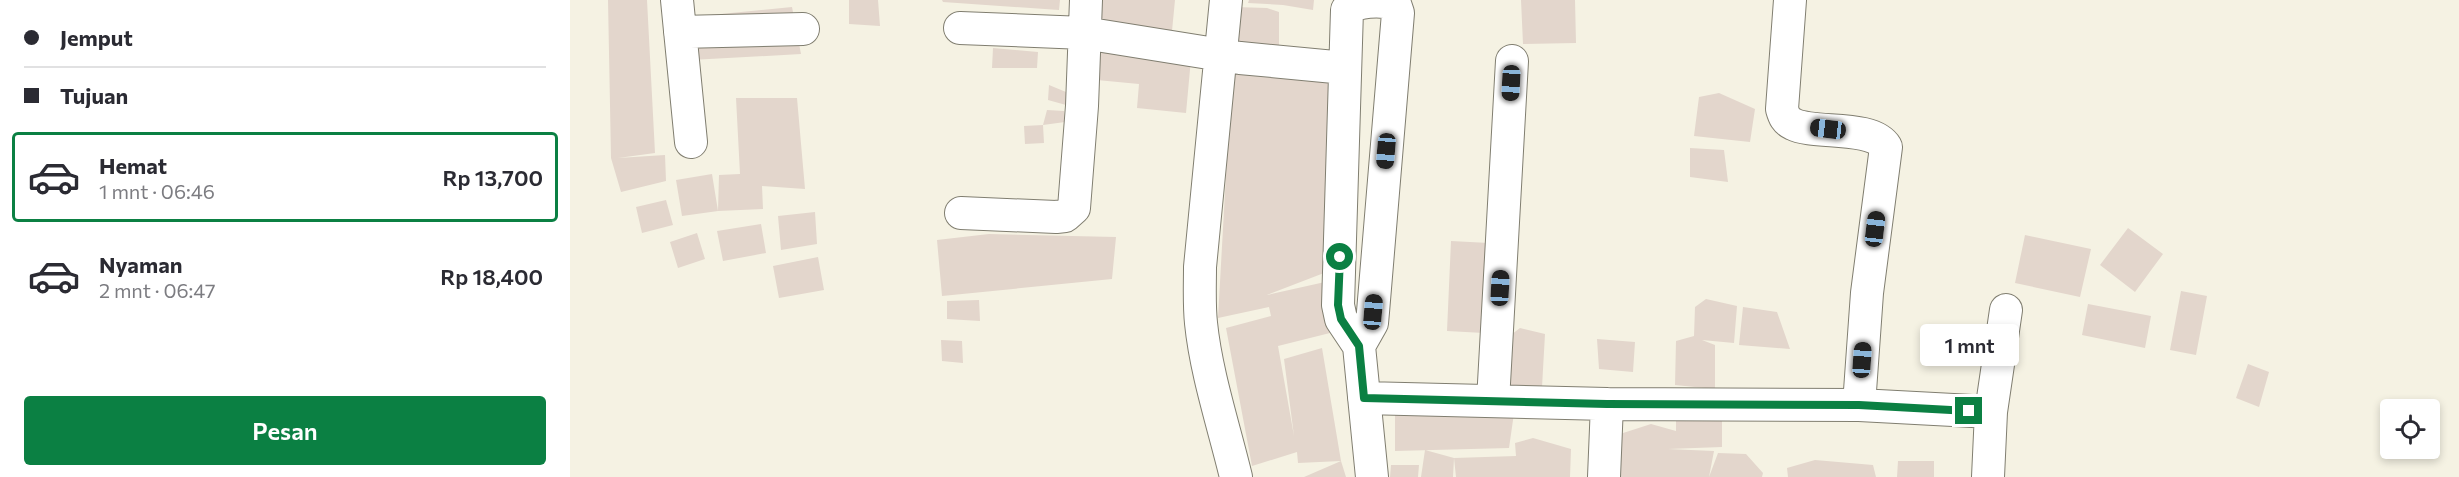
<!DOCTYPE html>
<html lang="id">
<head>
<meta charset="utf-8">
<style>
  :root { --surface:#fff; --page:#f2f2f3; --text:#2b2b33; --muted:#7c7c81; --line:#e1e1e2; --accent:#0b8043 }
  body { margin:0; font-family:Commissioner,sans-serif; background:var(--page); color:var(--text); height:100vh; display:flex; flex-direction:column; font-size:22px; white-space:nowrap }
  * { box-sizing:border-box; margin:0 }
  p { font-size:20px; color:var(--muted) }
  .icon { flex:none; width:33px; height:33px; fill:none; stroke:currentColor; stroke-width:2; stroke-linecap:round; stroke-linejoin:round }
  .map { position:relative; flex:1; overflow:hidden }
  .sheet { display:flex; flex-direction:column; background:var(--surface); width:570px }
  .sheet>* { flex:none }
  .guide { display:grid; align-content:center; height:132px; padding:0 24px; background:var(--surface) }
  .controls { position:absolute; left:1810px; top:399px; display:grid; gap:12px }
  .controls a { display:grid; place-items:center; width:60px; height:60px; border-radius:6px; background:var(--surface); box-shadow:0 3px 9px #0003; font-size:30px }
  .end { position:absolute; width:27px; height:27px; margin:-14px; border:8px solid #0b8043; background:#fff; box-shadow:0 0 0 3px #fff }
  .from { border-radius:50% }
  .bubble { position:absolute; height:42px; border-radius:6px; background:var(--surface); box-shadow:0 3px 9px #0003; font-size:20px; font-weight:600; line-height:42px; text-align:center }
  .car { position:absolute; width:18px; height:36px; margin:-18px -9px; border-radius:8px; box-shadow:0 0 4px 2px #0007; background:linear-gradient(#222 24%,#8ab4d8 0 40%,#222 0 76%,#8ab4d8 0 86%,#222 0) }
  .guide b { display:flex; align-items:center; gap:21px; height:57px; font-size:22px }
  .guide b+b { border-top:2px solid var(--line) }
  .guide i { width:15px; height:15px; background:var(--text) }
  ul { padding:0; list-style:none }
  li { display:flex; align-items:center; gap:18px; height:90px; margin:0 12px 9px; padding:0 12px; border:3px solid transparent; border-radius:6px }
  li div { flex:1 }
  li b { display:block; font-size:22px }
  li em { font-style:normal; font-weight:600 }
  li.current { border-color:var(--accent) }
  li>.icon { width:54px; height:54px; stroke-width:1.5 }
  .primary-button { display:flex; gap:12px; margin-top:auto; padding:12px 24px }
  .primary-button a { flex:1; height:69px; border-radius:6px; background:var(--accent); color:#fff; font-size:24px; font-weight:600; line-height:69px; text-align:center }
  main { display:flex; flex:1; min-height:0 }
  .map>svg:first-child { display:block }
</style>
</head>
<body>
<main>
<section class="sheet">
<div class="guide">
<b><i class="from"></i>Jemput</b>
<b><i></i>Tujuan</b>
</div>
<ul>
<li class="current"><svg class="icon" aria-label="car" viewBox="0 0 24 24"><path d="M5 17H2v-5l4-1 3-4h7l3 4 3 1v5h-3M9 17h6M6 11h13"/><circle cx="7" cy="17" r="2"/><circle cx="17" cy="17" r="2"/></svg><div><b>Hemat</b><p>1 mnt · 06:46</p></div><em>Rp 13,700</em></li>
<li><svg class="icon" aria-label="car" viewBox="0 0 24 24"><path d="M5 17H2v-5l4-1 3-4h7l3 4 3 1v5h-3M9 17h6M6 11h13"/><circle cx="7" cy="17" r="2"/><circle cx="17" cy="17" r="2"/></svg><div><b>Nyaman</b><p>2 mnt · 06:47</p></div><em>Rp 18,400</em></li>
</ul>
<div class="primary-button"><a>Pesan</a></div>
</section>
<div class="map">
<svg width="1889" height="477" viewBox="0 0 1889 477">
  <rect width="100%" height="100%" fill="#f5f2e3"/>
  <!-- building -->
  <path fill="#e3d6cc" d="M38,0H77L85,153L48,158L95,155L96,181L51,192L41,158Z
    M279,0H308L310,26L279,24Z
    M372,0H490L489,10L373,2Z
    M532,0H605L602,31L530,23Z
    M679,0H744L743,10L713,5L678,3Z
    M951,0H1005L1006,43L953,44Z
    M222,7L231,54L121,60L120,17Z
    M665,7L697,8L709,12V47L660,42Z
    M423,48L468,52L467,68H422Z
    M530,50L621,59L616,113L567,108L569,84L527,80Z
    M662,67H766L754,273L697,295L755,282L760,333L708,346L724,436L714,359L752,348L771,461L776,477H734L771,461L728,463L727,452L682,466L656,328L701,316L699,307L648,318Z
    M479,85L496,92V105L478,100Z
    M1149,93L1185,109L1180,142L1124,136L1129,97Z
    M166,98H227L235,189L192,186L193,209L148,211L149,175L170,174Z
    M477,110L494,111L495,122L473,125Z
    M473,125L474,143L455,144L454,126Z
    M1120,148L1154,150L1158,182L1120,177Z
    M142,174L148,211L112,216L106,180Z
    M96,200L103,225L72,233L66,207Z
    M245,212L247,244L211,250L208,216Z
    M191,224L196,253L153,261L147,231Z
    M1558,228L1593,254L1565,292L1530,265Z
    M127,233L135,259L108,268L100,242Z
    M419,234L546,237L542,279L372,296L367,240Z
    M1455,235L1521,249L1510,297L1445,283Z
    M881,241L919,243L914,333L877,331Z
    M248,257L254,290L209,298L203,266Z
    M1611,291L1637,296L1626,355L1600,350Z
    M1136,299L1167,306L1164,343L1132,340L1145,345V389L1105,385L1106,341L1124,336L1125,307Z
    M409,300L410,321L377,319V301Z
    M1518,304L1581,316L1575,348L1512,335Z
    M1173,307L1207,312L1220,349L1169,345Z
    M950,328L975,334L972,387L934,385L933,341Z
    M1027,339L1065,342L1063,372L1029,369Z
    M371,340L392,341L393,363L372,361Z
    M1678,364L1699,372L1689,407L1666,398Z
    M1106,408L1152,413V447L1098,449L1144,451L1139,477H1046L1050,434L1081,424L1106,431Z
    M825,410L944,413L939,448L825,451Z
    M963,438L1001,449L1000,477H886L884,458L946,456L945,443Z
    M855,450L884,458L883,477H851Z
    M1148,453L1176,454L1193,473L1192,477H1139Z
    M1245,460L1303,465L1306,477H1218L1217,468Z
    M1328,461H1364V477H1327Z
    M821,465H849L848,477H820Z"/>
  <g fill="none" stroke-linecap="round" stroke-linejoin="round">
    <defs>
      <path id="street" d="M107,0L121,142
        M656,0L630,267C630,286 629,304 631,323C636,373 654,427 666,477
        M1220,0L1212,109C1214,116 1216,121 1223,124C1244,135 1302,124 1316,147L1297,293L1289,405
        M390,28L514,33L670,58L775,68
        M110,32L233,29
        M391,213L486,217L495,216L504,208L512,106L516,0
        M789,346L771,319L768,305L777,10C785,0 812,0 825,4L828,13L803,312L802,323L789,346L802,477
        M794,398L1037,404
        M923,401L942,61
        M1034,477L1037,404L1289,405L1421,412L1436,310
        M1418,477L1421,412"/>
    </defs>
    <!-- street casing -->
    <use href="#street" stroke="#807e70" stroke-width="34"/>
    <!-- street -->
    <use href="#street" stroke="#fff" stroke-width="32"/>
  </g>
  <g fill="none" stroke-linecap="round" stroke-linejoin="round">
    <!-- route -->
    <path stroke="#0b8043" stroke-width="8" d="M770,257L768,305L771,319L789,346L794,398L1037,404L1289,405L1399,411"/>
  </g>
</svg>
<div class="controls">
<a><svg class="icon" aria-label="locate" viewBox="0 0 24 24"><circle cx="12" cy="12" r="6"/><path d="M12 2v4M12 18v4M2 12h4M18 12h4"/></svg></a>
</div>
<i class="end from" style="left:770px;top:257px"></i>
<i class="end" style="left:1399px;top:411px"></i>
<div class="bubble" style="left:1350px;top:324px;width:99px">1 mnt</div>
<i class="car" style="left:941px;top:83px;rotate:183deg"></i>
<i class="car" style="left:1258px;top:129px;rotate:277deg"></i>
<i class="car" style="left:816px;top:151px;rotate:185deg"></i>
<i class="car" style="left:1305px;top:229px;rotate:7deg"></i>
<i class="car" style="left:930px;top:288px;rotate:3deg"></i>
<i class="car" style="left:803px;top:312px;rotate:5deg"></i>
<i class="car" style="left:1292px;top:360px;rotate:4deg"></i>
</div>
</main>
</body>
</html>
